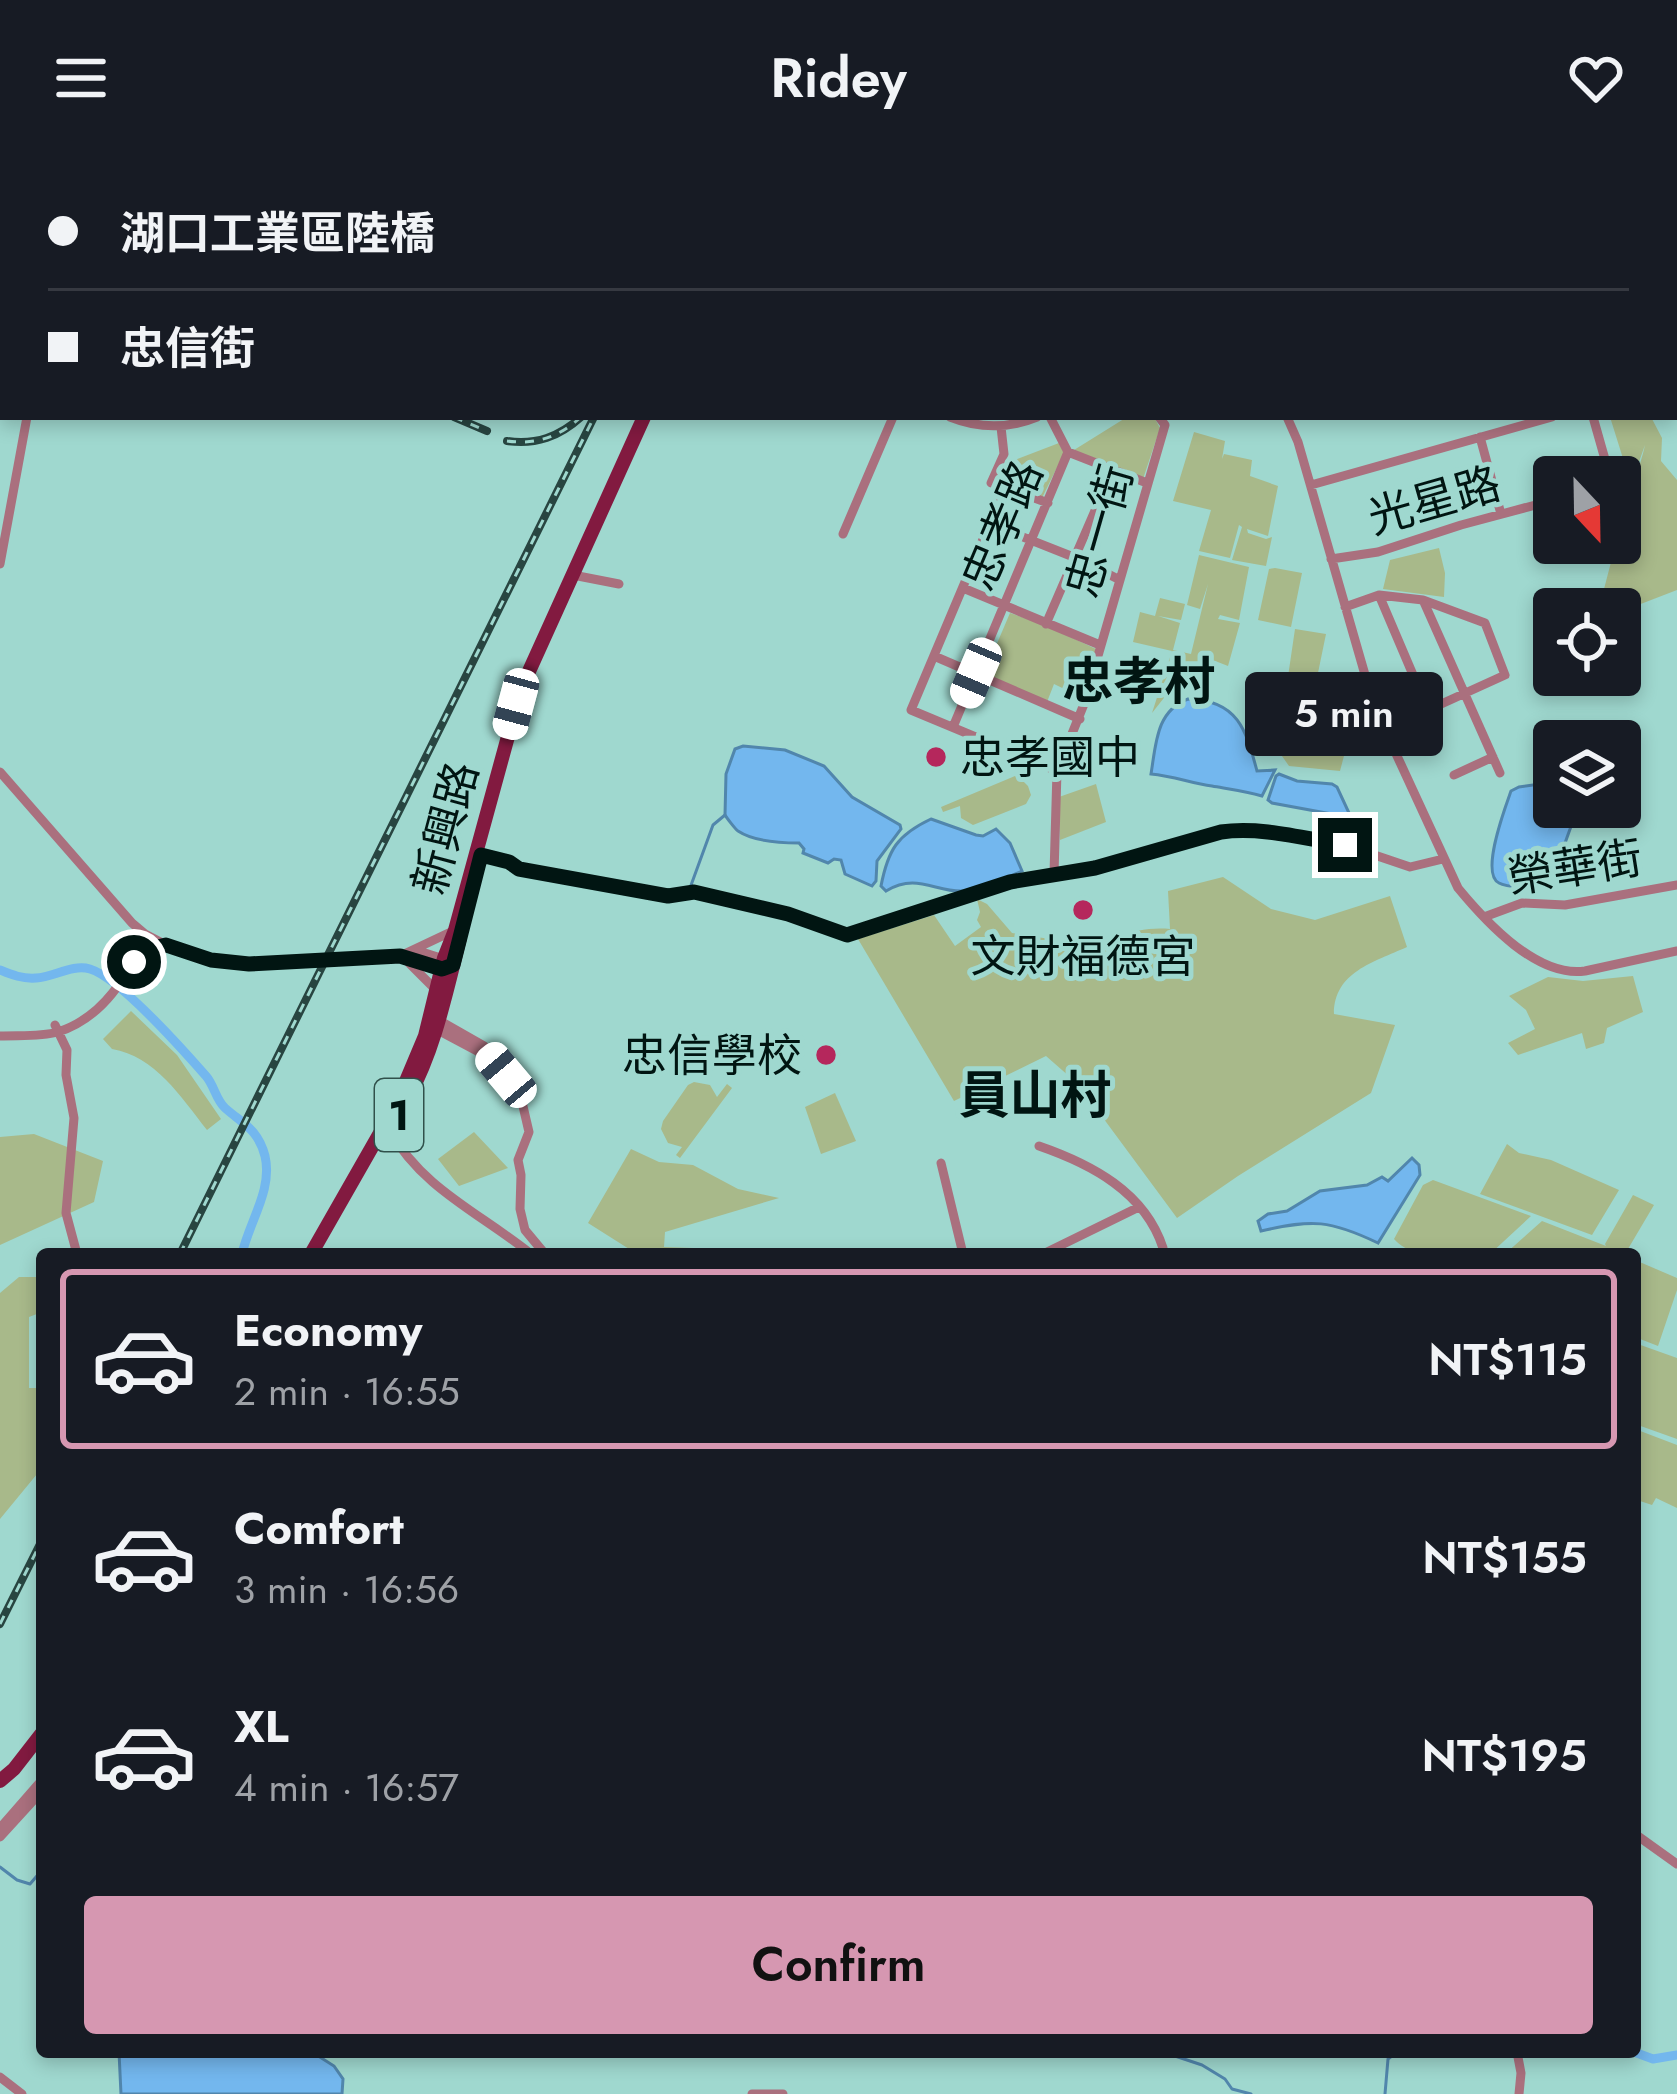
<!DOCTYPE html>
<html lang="en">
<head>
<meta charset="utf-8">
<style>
  :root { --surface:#171b24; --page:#20242c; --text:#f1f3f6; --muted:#9ea1a6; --line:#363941; --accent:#d697b1 }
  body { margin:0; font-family:Jost,"Noto Sans TC",sans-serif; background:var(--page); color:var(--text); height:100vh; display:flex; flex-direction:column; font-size:45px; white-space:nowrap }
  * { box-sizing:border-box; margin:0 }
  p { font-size:39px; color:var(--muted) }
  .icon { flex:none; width:66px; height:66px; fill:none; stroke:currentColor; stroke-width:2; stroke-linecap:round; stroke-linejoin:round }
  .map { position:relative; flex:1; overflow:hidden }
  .drawer { position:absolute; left:36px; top:1092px; width:1605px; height:810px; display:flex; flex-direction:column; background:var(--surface); border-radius:12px; box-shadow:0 6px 18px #0003 }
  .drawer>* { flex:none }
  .banner { position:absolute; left:0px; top:0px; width:1677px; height:264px; box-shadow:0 6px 18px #0003; display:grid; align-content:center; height:264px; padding:0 48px; background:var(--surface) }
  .needle { width:78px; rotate:158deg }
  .tools { position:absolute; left:1533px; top:300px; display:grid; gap:24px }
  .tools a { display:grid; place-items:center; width:108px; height:108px; border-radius:12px; background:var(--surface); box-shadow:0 6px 18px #0003; font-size:60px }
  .end { position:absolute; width:54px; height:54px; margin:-27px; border:15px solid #011512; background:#fff; box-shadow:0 0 0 6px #fff }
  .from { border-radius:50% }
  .bubble { position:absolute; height:84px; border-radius:12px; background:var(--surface); box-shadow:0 6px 18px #0003; font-size:39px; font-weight:600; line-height:84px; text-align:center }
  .car { position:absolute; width:36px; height:72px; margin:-36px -18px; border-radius:15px; box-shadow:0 0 9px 3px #0007; background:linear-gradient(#fff 24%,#345 0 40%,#fff 0 76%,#345 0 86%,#fff 0) }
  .banner b { display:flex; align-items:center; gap:42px; height:114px; font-size:45px }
  .banner b+b { border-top:3px solid var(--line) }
  .banner i { width:30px; height:30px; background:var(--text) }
  ul { padding:21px 0 0; list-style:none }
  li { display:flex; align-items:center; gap:36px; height:180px; margin:0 24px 18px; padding:0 24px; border:6px solid transparent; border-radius:12px }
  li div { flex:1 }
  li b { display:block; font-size:45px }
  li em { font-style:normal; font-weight:600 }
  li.selected { border-color:var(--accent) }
  li>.icon { width:108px; height:108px; stroke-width:1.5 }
  .button { display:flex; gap:24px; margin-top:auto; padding:24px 48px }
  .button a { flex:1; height:138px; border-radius:12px; background:var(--accent); color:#111; font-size:48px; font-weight:600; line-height:138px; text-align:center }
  header { display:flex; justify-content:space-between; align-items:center; height:156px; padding:0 48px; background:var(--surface); font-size:54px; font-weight:600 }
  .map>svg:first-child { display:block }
</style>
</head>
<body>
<header><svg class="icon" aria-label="menu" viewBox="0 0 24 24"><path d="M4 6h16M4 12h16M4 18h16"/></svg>Ridey<svg class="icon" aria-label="heart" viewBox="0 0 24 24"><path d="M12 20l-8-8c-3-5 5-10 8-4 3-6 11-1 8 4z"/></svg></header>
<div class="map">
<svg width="1677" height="1938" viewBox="0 0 1677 1938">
  <rect width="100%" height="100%" fill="#9fd8cf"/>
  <!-- green -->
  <path fill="#a8b98a" d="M1127,261H1154L1160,272L1143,323L1074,294Z
    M1610,261H1651L1662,282L1661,305L1677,324V434L1620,456V453H1580L1589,438L1604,433L1616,387H1620C1620,354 1638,322 1645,289L1631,328Z
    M1194,276L1225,285L1222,303L1224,298L1252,304L1250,320L1278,330L1268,380L1247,373L1248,377L1266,383L1272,381L1266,410L1232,404L1242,371L1239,369L1230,402L1199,395L1211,354L1173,345Z
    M1059,287L1064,297L1042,342L1006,328L1015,304Z
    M1439,392L1445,417L1444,441L1383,433L1390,404Z
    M1199,399L1249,411L1239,464L1220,459L1218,463L1240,467L1228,510L1205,501L1200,531L1185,529L1184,532L1167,538L1152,557L1172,495L1133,486L1140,456L1155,460L1160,442L1185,448L1181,464L1158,460L1180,467L1173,494L1191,498L1208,428L1200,453L1187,449Z
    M1275,412L1302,417L1291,471L1258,464L1269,413Z
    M1010,457L1047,470L1096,493L1083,542L1054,528L1047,546L984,518Z
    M1295,473L1326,478L1312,546L1285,541Z
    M1268,546L1354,562L1340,615L1289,610L1251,556Z
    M1027,615L1029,621L1023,625L1028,630L1031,639L1026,648L973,669L961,662L960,650L943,656L941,651Z
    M1096,628L1106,666L1060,684L1059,641Z
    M1223,721L1271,753L1315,764L1390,740L1407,791C1374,806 1334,816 1334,858L1395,869L1371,937L1238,1020L1177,1062L1078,928L1046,900L954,945L858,783L934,759L955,790L981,771L977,764L980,756L977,743L987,748L1012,777L1069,786L1076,800C1108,784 1134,770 1170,773L1168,735Z
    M1633,820L1643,856L1607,872L1604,887L1586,893L1582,877L1518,899L1508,887L1535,873L1526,854L1509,840L1548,821L1583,825Z
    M131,855L177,899L221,963L207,974C181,941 155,900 112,893L103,883Z
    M694,926L710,929L717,941L727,928L732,932L680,1002L676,999L682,991L668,987L661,973L663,965L688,929Z
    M835,937L856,985L821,998L805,951Z
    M474,976L508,1012L459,1030L438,1003Z
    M34,978L103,1005L94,1046L0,1089V981Z
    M1507,988L1519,997L1551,1004L1619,1034L1592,1079L1480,1038Z
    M631,993L659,1006L693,1009L738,1033L779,1042L665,1076L664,1091L752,1094V1098H637L588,1067Z
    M1433,1024L1531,1060L1490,1098C1459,1098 1416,1107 1394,1083L1423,1029Z
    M1633,1039L1654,1049L1625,1098H1505L1542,1065L1606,1090L1605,1088Z
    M1635,1104L1677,1122V1134L1658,1190L1635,1181Z
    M19,1121H42V1156L29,1161V1232H42V1312L0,1363V1137Z
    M1635,1187L1677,1202V1283L1635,1268Z
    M1635,1273L1677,1289V1352L1656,1342L1652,1349L1637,1344L1635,1346Z"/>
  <!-- water -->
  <path fill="#73b7ee" stroke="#5186ac" stroke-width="3" d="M1188,543C1238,544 1246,574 1257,615L1275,614L1262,640C1245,635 1229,633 1212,630C1191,627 1173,620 1151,618C1156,588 1156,555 1188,543Z
    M743,590L785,594L824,610L852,641L900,669L901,673L877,705L876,725L872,730L845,718L841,704L834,703L828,707L803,697L804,693L799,687C782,687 753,685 738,675C736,674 726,661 725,659L726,618L735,593Z
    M1279,618L1297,625L1332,628L1337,631L1349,657L1348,661L1272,647L1268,644L1276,620Z
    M1540,628L1554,631V651H1578L1565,687L1556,694L1561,699L1557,709L1528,732C1520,731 1506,731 1499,727C1480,718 1505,652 1511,635L1519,631Z
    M931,663L976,679L983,680L996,673L1010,687L1022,715C1006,722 981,734 964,735C936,737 917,716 886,735L881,730C888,694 897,679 931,663Z
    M1412,1002L1419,1009L1420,1019L1378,1087C1330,1064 1313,1063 1261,1075L1258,1065L1268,1058L1287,1055L1320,1035L1367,1029L1382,1021L1388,1025Z
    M119,1896H312L334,1910L343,1923L342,1938H121Z"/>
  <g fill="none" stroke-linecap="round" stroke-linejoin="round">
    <!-- stream -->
    <path stroke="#5186ac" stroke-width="3" d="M690,732L713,669L725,659
      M0,1711L17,1724L30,1728L42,1714
      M1163,1896L1202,1909L1225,1923L1232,1933L1251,1938
      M1385,1938L1388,1903L1397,1896"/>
    <!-- river -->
    <path stroke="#73b7ee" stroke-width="9" d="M0,814C12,819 23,823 36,822C54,821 72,808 90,813C120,822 184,895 206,920C214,929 216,944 225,952C243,968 258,973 265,1000C273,1034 249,1066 242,1098
      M1634,1896L1653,1903L1677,1899"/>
    <!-- minor -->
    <path stroke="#aa707e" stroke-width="9" d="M0,0L16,3
      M1105,0L1107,3
      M75,3L76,0
      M475,3L477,0
      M628,3L629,0
      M895,3L896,0
      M0,94L3,95
      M0,226L3,227
      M950,261C980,273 1008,273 1037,261
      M1287,261L1298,286L1374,550L1458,732C1486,766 1537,822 1585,815L1677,795
      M1593,261L1610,321
      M1480,281L1501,358
      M1068,296L1147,327
      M991,327L1004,298L1001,271
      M1311,329L1552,261
      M1048,347L1005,331L911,554L1057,615
      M990,368L1076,402L1118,423
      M843,378L893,261
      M1331,403L1378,396L1461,369L1554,344
      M0,408L27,261
      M578,420L619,428
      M963,432L1100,489
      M1379,439L1428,554
      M1423,444L1500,617
      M1345,451L1379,439L1423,444L1485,467L1505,519L1384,574
      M1046,468L1113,313
      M934,500L1080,563
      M953,571L1068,296L1050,261
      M0,616L132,767L145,778L166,789
      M1454,619L1493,601
      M477,698L509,706L519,713L668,740L694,736L787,758L847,779L1010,726L1095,712L1235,674L1345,689L1410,711L1443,703
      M1054,718L1057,615L1084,548L1165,269L1159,261
      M1484,761L1522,747L1565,749L1677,729
      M412,799L425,797L447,804
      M400,800L455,774
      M406,802L442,813L447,811
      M409,807L435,833
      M435,862L484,890L506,918L522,946L529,976L518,1004L521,1019L520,1053L525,1074L545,1098
      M55,869L67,894L66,919L74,962L66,1057L77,1098
      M432,871L479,896L487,895
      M0,880C19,879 40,881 58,876C104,861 128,820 145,778
      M390,975C423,1033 480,1057 531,1098
      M1039,990C1091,1008 1145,1036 1163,1092L1160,1098
      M941,1007L963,1098
      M1043,1098L1139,1051
      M0,1672L42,1624
      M1635,1678L1677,1708
      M0,1681L42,1635
      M1517,1896L1521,1917L1519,1938
      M0,1921L22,1938
      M752,1938H783"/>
    <!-- major -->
    <path stroke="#821a40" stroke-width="14" d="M772,3L774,0
      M408,942C435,892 446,837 460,782
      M311,1098L396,949L425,880L444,802L455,774L521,533L644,261
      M0,1625L14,1613L42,1577"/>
    <defs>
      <path id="rail" d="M722,3L723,0
        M454,261L487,275
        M507,285C536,289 559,281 581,261
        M180,1098L594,261
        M0,1468L42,1384"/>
    </defs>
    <!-- rail casing -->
    <use href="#rail" stroke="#284541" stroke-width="8"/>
    <!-- rail -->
    <use href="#rail" stroke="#9fd8cf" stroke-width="3" stroke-dasharray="9" stroke-linecap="butt"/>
    <!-- minor-bridge -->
    <path stroke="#aa707e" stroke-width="9" d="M166,789L211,804L249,808L400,800"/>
  </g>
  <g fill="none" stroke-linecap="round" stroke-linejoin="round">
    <!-- route -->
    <path stroke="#011512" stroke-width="15" d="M134,806L145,794L166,789L211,804L249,808L400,800L442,813L453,809L481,699L509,706L519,713L668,740L694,736L788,758L847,779L1010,726L1095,712L1221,676C1261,670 1306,683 1345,689"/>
  </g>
  <!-- markers -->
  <g fill="#b5275c" stroke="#9fd8cf" stroke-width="4.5">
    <circle cx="936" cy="601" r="12"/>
    <circle cx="1083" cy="754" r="12"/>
    <circle cx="826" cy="899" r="12"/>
  </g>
  <g text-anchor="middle" stroke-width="10" stroke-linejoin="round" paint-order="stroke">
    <!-- shield labels -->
    <rect fill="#9fd8cf" stroke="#30504b" stroke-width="3" x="375" y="923" width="48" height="72" rx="9"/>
    <g font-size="42" font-weight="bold" fill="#011512">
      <text x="399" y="974">1</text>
    </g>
    <!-- street labels -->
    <g font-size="45" fill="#011512" stroke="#9fd8cf">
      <text transform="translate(1434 344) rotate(-16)" y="16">光星路</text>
      <text transform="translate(1002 369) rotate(-67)" y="16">忠孝路</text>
      <text transform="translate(1099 375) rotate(-74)" y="16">忠一街</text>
      <text transform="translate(445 672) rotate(-75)" y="16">新興路</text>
      <text transform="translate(1575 711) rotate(-9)" y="16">榮華街</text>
    </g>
    <!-- poi labels -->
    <g font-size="45" fill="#011512" stroke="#9fd8cf" text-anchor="start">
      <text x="960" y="617">忠孝國中</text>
      <text x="1083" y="816" text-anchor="middle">文財福德宮</text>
      <text x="802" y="915" text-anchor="end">忠信學校</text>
    </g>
    <!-- quarter labels -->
    <g font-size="51" font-weight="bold" fill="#011512" stroke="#9fd8cf">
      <text x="1139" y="543">忠孝村</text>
      <text x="1035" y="957">員山村</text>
    </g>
  </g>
</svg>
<div class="tools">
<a><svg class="needle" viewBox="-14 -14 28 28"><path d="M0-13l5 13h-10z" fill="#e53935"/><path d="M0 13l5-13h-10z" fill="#9ea1a6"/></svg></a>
<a><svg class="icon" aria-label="locate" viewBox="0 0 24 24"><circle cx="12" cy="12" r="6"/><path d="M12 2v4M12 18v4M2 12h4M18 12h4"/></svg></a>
<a><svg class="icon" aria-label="layers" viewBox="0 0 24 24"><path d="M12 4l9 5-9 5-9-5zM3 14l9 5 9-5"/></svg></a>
</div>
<i class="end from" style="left:134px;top:806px"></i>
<i class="end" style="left:1345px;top:689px"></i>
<div class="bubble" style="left:1245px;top:516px;width:198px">5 min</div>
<i class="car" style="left:976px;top:517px;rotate:203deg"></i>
<i class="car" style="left:516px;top:548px;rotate:195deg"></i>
<i class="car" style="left:506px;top:919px;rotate:320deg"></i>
<div class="banner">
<b><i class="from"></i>湖口工業區陸橋</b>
<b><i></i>忠信街</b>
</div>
<section class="drawer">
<ul>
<li class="selected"><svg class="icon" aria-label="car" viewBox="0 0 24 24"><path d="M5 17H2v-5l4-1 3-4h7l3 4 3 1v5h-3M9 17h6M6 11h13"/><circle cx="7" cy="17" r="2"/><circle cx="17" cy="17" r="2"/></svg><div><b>Economy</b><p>2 min · 16:55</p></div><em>NT$115</em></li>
<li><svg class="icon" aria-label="car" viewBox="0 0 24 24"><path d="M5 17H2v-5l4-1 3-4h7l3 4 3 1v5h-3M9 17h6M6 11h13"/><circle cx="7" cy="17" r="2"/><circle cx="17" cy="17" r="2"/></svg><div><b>Comfort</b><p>3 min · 16:56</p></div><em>NT$155</em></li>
<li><svg class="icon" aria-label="car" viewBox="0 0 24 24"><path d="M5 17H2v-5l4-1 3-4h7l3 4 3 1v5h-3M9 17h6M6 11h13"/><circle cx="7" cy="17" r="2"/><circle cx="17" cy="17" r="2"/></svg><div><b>XL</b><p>4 min · 16:57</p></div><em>NT$195</em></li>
</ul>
<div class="button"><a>Confirm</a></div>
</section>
</div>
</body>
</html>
